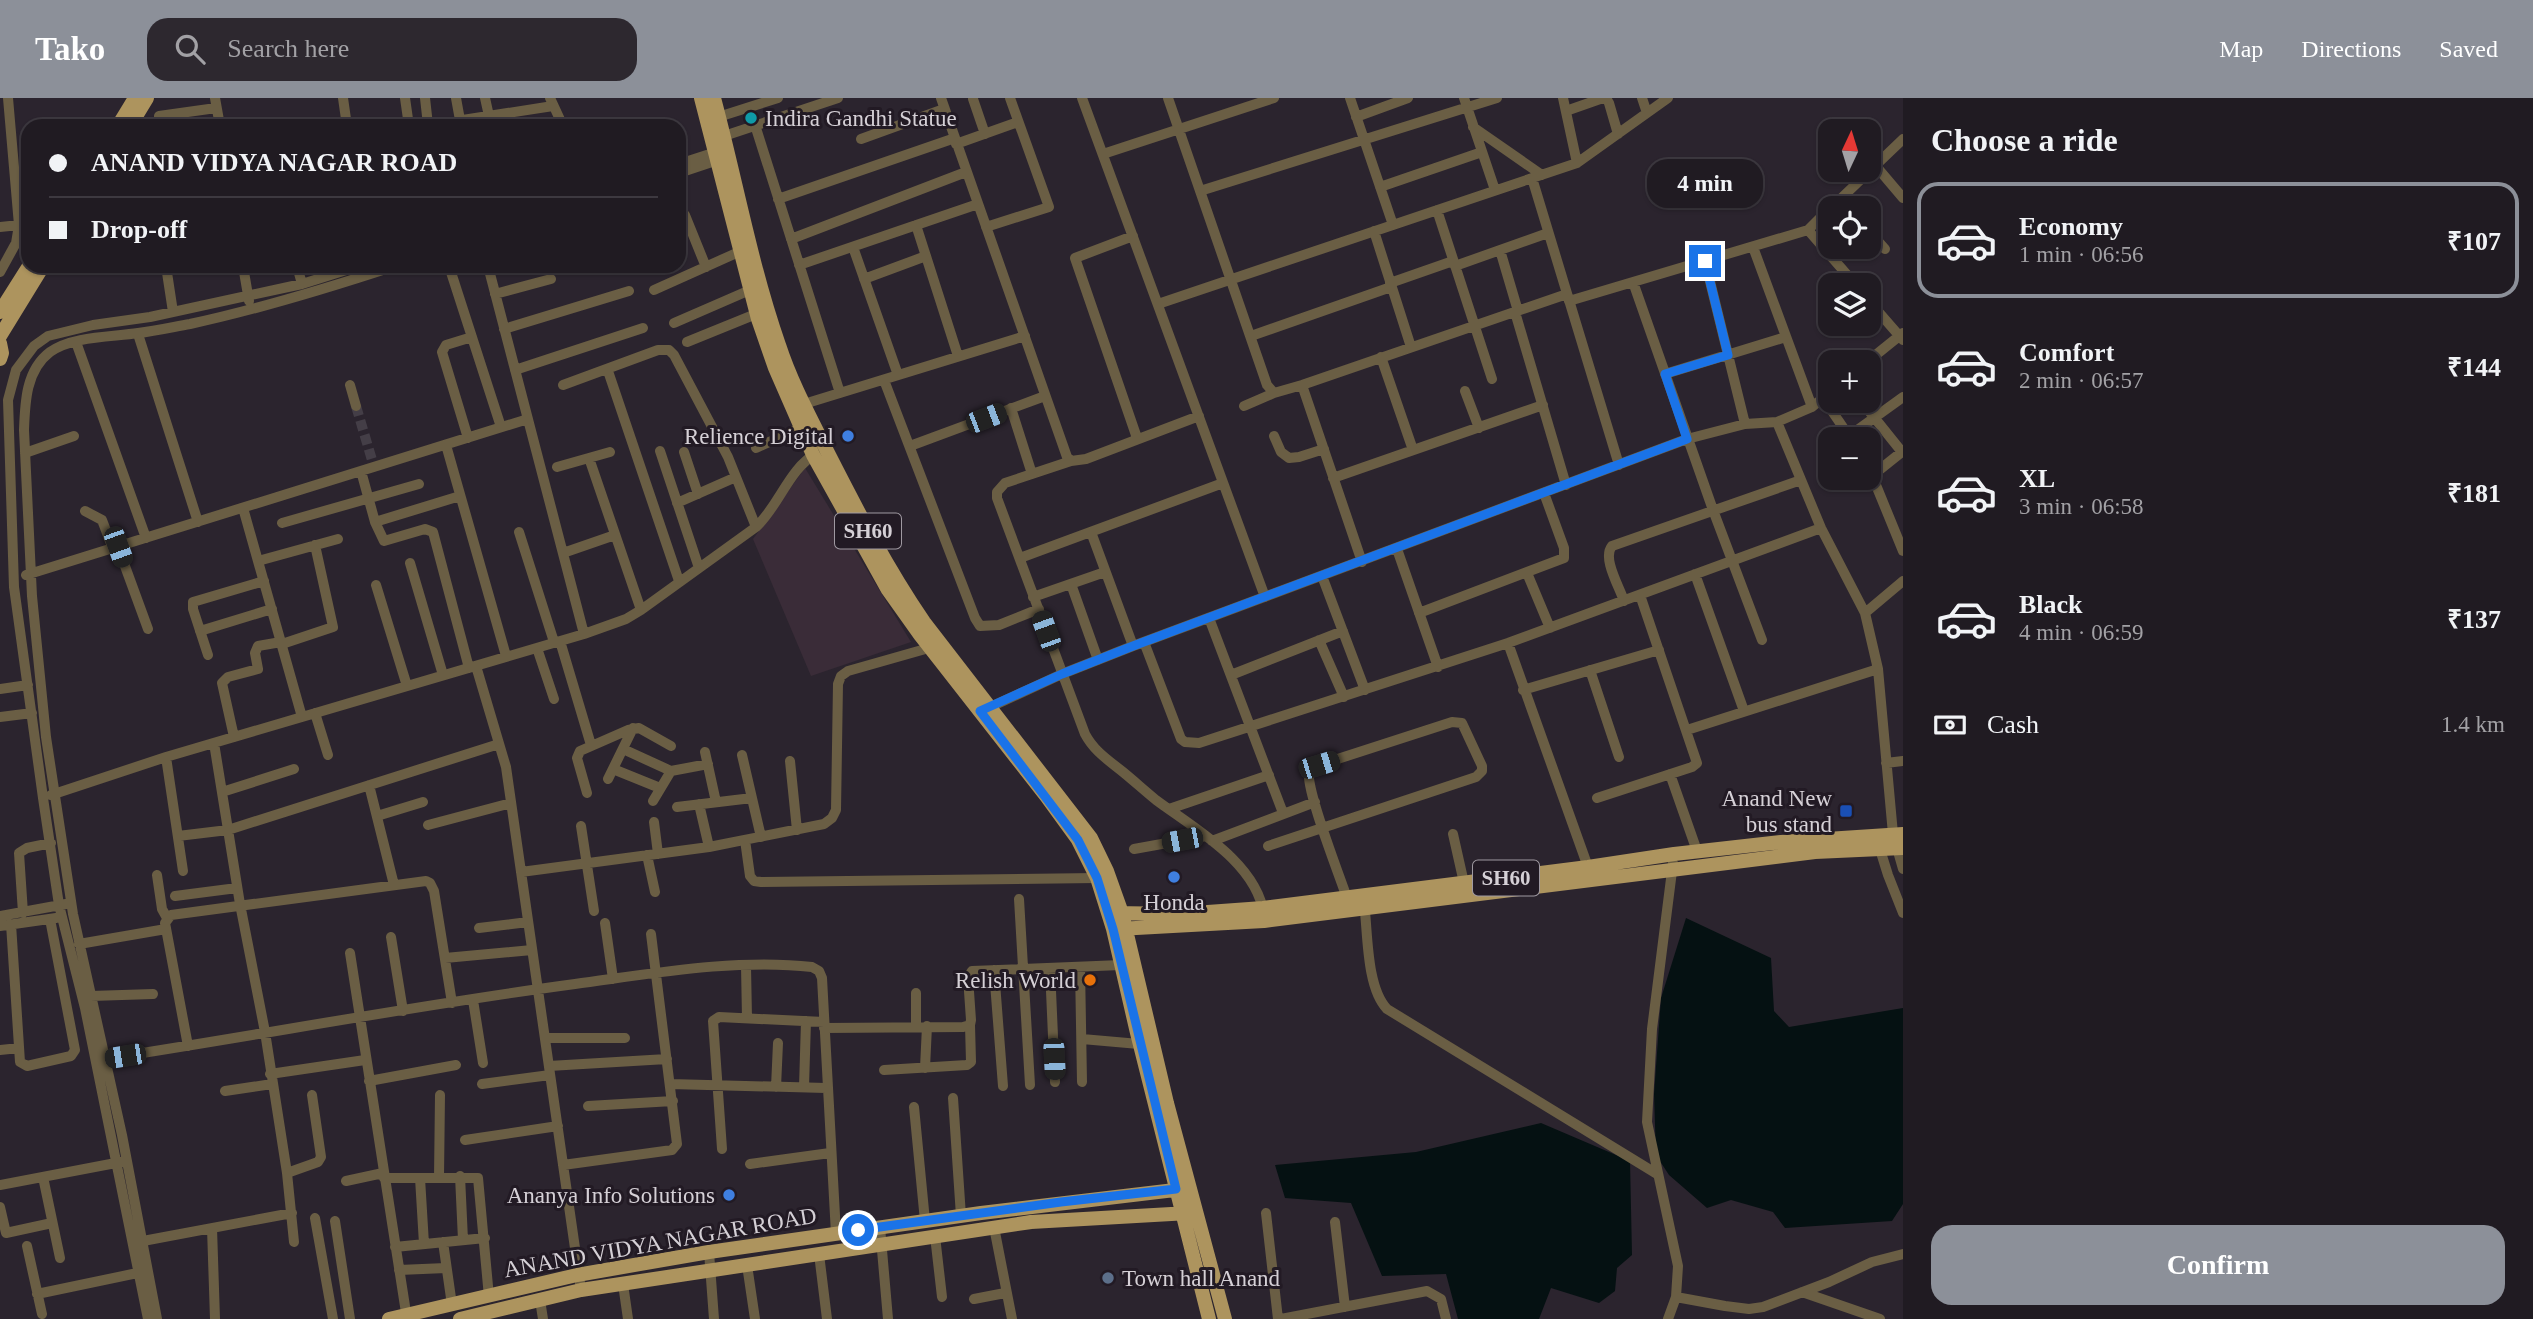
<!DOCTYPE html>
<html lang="en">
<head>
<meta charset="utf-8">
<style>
  :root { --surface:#201b22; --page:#2d282f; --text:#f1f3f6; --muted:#a2a1a5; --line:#3d3940; --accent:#8c9099 }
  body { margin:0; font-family:Georgia,serif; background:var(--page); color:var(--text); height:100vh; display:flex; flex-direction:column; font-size:26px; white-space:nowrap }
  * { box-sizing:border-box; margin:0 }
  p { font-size:23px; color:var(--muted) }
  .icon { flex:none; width:38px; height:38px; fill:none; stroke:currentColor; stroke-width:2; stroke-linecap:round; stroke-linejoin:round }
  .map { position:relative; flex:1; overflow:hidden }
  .drawer { display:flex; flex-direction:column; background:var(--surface); width:630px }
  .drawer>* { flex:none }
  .hud { position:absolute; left:21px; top:21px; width:665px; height:154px; border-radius:21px; box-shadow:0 2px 5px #0004,0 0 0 2px var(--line); display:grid; align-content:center; height:154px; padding:0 28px; background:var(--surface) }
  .needle { width:46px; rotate:4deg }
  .controls { position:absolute; left:1818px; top:21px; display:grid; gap:14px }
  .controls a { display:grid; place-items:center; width:63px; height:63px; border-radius:14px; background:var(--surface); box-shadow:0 2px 5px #0004,0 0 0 2px var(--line); font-size:35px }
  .end { position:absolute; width:32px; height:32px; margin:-16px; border:9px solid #1a73e8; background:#fff; box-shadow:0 0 0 4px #fff }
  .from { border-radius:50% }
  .bubble { position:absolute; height:49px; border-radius:21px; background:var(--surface); box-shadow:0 2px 5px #0004,0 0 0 2px var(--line); font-size:23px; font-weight:700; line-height:49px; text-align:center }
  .car { position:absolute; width:21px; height:42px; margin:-21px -10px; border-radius:9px; box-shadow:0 0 5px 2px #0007; background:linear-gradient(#222 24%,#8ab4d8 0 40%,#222 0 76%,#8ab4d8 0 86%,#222 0) }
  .hud b { display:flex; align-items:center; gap:24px; height:66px; font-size:26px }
  .hud b+b { border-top:2px solid var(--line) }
  .hud i { width:18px; height:18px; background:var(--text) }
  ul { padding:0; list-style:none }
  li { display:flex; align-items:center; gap:21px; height:116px; margin:0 14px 10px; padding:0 14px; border:4px solid transparent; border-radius:21px }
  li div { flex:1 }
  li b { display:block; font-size:26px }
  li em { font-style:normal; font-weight:700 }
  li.current { border-color:var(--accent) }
  li>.icon { width:63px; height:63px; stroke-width:1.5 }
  h2 { padding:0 28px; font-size:32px; line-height:84px }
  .pay { display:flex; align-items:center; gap:18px; height:77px; padding:0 28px; font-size:26px }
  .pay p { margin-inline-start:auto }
  .primary-button { display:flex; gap:14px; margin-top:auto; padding:14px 28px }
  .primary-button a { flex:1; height:80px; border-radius:21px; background:var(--accent); color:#fff; font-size:28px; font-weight:700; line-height:80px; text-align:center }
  header { display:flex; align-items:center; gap:42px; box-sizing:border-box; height:98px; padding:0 35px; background:var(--accent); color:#fff }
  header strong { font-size:33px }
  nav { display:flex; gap:38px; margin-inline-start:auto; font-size:24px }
  .search { width:490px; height:63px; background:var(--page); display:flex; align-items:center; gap:18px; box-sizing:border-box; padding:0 24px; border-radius:21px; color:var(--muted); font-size:26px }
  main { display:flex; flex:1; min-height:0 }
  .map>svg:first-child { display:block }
</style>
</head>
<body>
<header>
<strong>Tako</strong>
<div class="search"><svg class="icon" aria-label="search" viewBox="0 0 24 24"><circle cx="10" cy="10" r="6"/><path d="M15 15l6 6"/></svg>Search here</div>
<nav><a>Map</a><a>Directions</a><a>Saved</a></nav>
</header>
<main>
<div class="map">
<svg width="1903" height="1221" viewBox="0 0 1903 1221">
  <rect width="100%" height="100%" fill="#2b242e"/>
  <!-- education -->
  <path fill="#3a2c38" d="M805,370L911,544L811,578L753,441Z"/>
  <!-- water -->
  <path fill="#051112" d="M1686,820L1771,860L1774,913L1789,929L1903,910V1106L1892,1123L1785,1130L1773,1114L1731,1102L1707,1110L1669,1077L1656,1057L1654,996L1661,900Z
    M1541,1025L1630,1063L1632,1157L1617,1170L1615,1193L1599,1205L1551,1190L1539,1221H1458L1446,1176L1382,1178L1351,1105L1285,1100L1275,1067L1416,1054Z"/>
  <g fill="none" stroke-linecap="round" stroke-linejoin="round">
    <!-- minor-tunnel -->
    <path stroke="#443e47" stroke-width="10" stroke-dasharray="10 5" stroke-linecap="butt" d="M356,308L372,362"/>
    <!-- minor -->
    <path stroke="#6a5e44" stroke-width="10" d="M215,0L220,28
      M343,0L347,28
      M405,0L409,28
      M425,0L428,27
      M456,0L460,22
      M485,0L489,18
      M550,0L563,28
      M941,0L1067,359L1071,363L1086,361L1199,318
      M1082,0L1265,499
      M1168,0L1267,287L1274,295L1302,287L1567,196
      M1350,0L1393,127
      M1464,0L1495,92
      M1563,0L1577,65
      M1606,0L1609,5L1618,36
      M1642,0L1647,15
      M973,1L985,36
      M1566,13L1603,0
      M159,18L216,10
      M1356,19L1408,0
      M712,21L778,0
      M755,27L840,295
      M424,28L553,8
      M1473,29L1542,77
      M718,40L838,0
      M861,41L944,11
      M956,46L1018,24
      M1103,56L1274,0
      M679,66L716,54
      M1875,67L1903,100
      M679,75L718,62
      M1532,80L1619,367
      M1380,89L1482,54
      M1200,93L1497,0
      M778,101L955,40
      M1831,110L1903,41
      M1437,112L1492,281
      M685,117L706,169
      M916,127L958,258
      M0,129L19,127
      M986,129L1049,109L1010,0
      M1808,132L1856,187
      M1374,133L1411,249
      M1869,133L1885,151
      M1133,138L1075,160L1137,340
      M791,141L966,74
      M853,149L898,277
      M1753,149L1812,309
      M1500,152L1518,213
      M1705,163L1745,326
      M799,167L978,106
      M166,168L173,214
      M243,168L249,203
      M297,168L302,186
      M449,168L501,329
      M488,168L584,536
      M599,168L600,170
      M1455,168L1548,135
      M0,174L16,145L19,127L8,0
      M864,181L926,158
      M1633,184L1713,412L1762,542
      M1390,185L1453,163
      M654,192L741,153
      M495,196L551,181
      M1569,203L1808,132L1830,110
      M1869,203L1903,242
      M1158,206L1577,65L1668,0
      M1515,214L1566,387
      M674,225L750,192
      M504,231L629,193
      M138,236L198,424
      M1251,238L1391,189
      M76,244L146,440
      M687,244L756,216
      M1381,259L1413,352
      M1867,264L1903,235
      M515,272L643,230
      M608,273L679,483
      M1665,276L1786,239
      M884,282L975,520L980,528L999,527L1039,511
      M350,287L356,308
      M563,287L658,252H669L674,257L728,359L756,429
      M1302,287L1362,464
      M1465,293L1479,330
      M1823,300L1851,341
      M1861,303L1902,354
      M804,306L1025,238
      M1244,308L1274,295
      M1011,310L1032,376
      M1777,324L1821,430L1865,515L1878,571L1893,736L1903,771
      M1274,338L1281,354L1289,360L1299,359L1324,351
      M1849,338L1903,299
      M468,340L442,254L446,247L472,239
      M446,347L506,558
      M910,348L1045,298
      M756,350L800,330
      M660,353L699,470
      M684,354L698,396
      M25,355L74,338
      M589,360L641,512
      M1071,363L1005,385L997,394V400L1085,636C1094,653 1108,662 1123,674C1134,683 1145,693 1156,702C1195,731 1257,765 1264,817
      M557,369L610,354
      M1869,370L1903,453
      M361,373L375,424L384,443L425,431L433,434L469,570
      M1873,377L1903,353
      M1333,380L1543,307
      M677,405L736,379
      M243,410L302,619
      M85,413L102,422L113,451
      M375,424L460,398
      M282,425L419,386
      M519,434L554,544
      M1091,434L1133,548
      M118,449L148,531
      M1397,451L1438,569
      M563,455L615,437
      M1020,460L1223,385
      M258,463L338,441
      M410,465L443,577
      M1527,475L1550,530
      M1695,476L1744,613
      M26,477L528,321
      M1322,478L1365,592
      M1071,486L1098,562
      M376,487L407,588
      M1033,499L1105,474
      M1624,503C1619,488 1602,460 1612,448L1801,382
      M1419,515L1564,460V450L1544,395
      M1865,515L1903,483
      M1209,520L1283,715
      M200,533L272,511
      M1319,542L1344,599
      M560,543L591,647
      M1144,544L1181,641L1185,644L1199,645L1508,545L1821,430
      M1508,545L1588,769
      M282,546L333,529L315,447
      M537,550L554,601
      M208,557L193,511V504L264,483
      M476,568L506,669L581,1192
      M1590,572L1619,659
      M1231,577L1343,533
      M0,591L28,587
      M1523,592L1659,552
      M986,611L1062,576L1133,548L1687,341L1745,326L1777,324L1812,309L1830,294
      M315,615L328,657
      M0,619L32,615
      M1687,632L1878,571
      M234,639L222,585L228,579L258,571L255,555L258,548L281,544
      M214,645L240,806L265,934L287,1075L294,1144
      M623,651L671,673
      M705,654L716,704
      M742,657L761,739
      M166,659L183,773
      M790,663L797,732
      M1886,665L1903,663
      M613,671L660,690
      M1670,676L1697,753
      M608,681L633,630
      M369,687L394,787
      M222,694L294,671
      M587,695L577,660L580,653L628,632L639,630L671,648
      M51,697L166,659L584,536L626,521L641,512L756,429C779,408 789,370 817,355
      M1597,700L1692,669L1697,665L1640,497
      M653,703L671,673L708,666
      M699,706L709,749
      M677,709L752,700
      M1169,711L1269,677
      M377,718L423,704
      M654,724L658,756
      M428,727L511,705
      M581,728L594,813
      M1453,736L1464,785
      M178,738L228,732L499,646
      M745,742L750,778L754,783L761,784L1097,780
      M1212,743L1315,704
      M1878,745L1888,777L1903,815
      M1268,748L1476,679L1482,673V668L1462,625L1452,624L1319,667L1309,674C1306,693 1339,776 1347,800L1348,804
      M1134,751L1206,738
      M647,757L655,794
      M521,774L709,749L824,726L832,720L836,712L838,586L841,578L848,573L936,548
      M157,777L162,811L167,820
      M175,798L237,790
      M1019,801L1030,987
      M1364,804C1368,834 1366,889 1387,911L1657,1076
      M23,815L19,755L27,750L51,745
      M0,818L66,806
      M605,825L613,881
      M11,826L20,964L27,968L71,958L75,952L50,821
      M0,828L56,820
      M479,830L528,824
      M391,839L403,913
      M79,846L166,831
      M350,855L407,1221
      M445,860L532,852
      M746,868L747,920
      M1080,869L1082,984
      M1050,870L1055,984
      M994,872L1003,988
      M91,898L153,896
      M473,902L483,965
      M916,928V895
      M824,930L963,929L970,927L971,922L968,879L972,873L1121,867
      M545,940H625
      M1082,941L1139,946
      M188,948L165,825L171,817L426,783L430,785L434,793L452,905
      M0,952L19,950
      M104,961C261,937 417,907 575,886C650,876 737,860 812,869L819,873L822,880L836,1136
      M549,968L667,961
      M925,970L927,928
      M884,972L967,967L971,964L970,927
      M270,976L365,962
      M369,983L456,967
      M482,986L550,977
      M670,986L826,990
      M776,989L778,945
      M804,989L806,923
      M225,993L272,986
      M953,1000L961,1118
      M588,1008L673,1003
      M914,1009L925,1123
      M465,1042L558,1028
      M722,1051L713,923L719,919L824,924
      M750,1066L830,1055
      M563,1067L672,1052L677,1046L651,836
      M287,1075L318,1064L321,1059L312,997
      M460,1078L463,1142
      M43,1079L60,1160
      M439,1079L440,997
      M384,1080H478L489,1199
      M420,1080L424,1146
      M346,1083L383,1075
      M0,1087L121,1064
      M0,1109L6,1135L52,1125
      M1266,1115L1278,1221
      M315,1120L333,1221
      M335,1123L350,1221
      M1335,1124L1345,1209
      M880,1129L888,1221
      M994,1129L1012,1221
      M212,1130L215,1221
      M935,1138L942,1199
      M143,1143L292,1115
      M443,1144L452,1207
      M27,1148L42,1216
      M395,1149L485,1140
      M709,1154L714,1221
      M819,1156L827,1221
      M747,1167L755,1221
      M399,1172L446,1170
      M623,1186L628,1221
      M1802,1194L1880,1221
      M37,1196L142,1174
      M1676,1199L1725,1208L1749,1211L1763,1209L1829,1184L1872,1164L1903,1156
      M974,1201L1005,1195
      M540,1202L543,1221
      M148,1221L85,910L59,807L43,700L14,489L8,302L16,272L34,248L48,238L93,227L150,219L302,186L359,168
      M157,1221L122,1037L73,816L46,639L32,498L24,332C25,304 26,272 50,254C72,238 112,239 138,235C156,233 173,229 190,226C260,211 328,190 395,168
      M1281,1221L1427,1193L1441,1201L1446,1221
      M1668,1221L1676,1199L1678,1168L1647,1024L1652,931L1673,765"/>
    <!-- major -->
    <path stroke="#ad945e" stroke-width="14" d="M701,0L758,221L775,270L813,357L888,492L920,537L1046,698L1078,742L1097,780L1113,831L1137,935L1209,1221
      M714,0C736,82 751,167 779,247C791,284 810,319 827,353C857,412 887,470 924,524L1091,740L1107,773L1122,815L1167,1005L1225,1221
      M118,28L135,0
      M130,28L147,0
      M0,214L29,168
      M0,238L43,168
      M0,245L2,255L0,261
      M1114,815L1180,816L1263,810L1588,769L1674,756L1781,744L1903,736
      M1118,831L1264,823L1815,754L1903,750
      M389,1221L577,1177L709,1154L981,1115L1183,1091
      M460,1221L581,1192L1031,1124L1189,1115"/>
  </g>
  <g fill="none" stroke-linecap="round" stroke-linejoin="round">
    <!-- route -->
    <path stroke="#1a73e8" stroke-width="9" d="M858,1132L1061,1104L1176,1091L1113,831L1097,780L1078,742L980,613L1062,576L1133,548L1687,341L1665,276L1728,257L1705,163"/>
  </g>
  <!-- markers -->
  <circle fill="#0f9aa8" stroke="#221a24" stroke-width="2.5" cx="751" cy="20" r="7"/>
  <g fill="#3f7fe0" stroke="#221a24" stroke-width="2.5">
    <circle cx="848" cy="338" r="7"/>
    <circle cx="1174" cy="779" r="7"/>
    <circle cx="729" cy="1097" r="7"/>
  </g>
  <rect fill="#1a4fb4" stroke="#221a24" stroke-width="2.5" x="1839" y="706" width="14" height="14" rx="3.5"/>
  <circle fill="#e8710a" stroke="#221a24" stroke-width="2.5" cx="1090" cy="882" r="7"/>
  <circle fill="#5c6f8a" stroke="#221a24" stroke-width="2.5" cx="1108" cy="1180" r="7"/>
  <g text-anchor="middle" stroke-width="6" stroke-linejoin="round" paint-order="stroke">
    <!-- shield labels -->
    <g fill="#221a24" stroke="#9f99a1" stroke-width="2">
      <rect x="835" y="415.5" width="66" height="35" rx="5"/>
      <rect x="1473" y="762.5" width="66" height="35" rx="5"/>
    </g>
    <g font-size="21" font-weight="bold" fill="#d5d0d6">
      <text x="868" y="440">SH60</text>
      <text x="1506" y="787">SH60</text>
    </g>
    <!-- poi labels -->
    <g font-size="23" fill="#d5d0d6" stroke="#221a24" text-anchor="end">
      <text x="765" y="28" text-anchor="start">Indira Gandhi Statue</text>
      <text x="834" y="346">Relience Digital</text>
      <text x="1832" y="708">Anand New<tspan x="1832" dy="26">bus stand</tspan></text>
      <text x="1174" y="812" text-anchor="middle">Honda</text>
      <text x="1076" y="890">Relish World</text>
      <text x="715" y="1105">Ananya Info Solutions</text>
      <text x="1122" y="1188" text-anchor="start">Town hall Anand</text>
    </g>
    <!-- street labels -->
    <g font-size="23" fill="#d5d0d6" stroke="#221a24">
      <text transform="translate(660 1144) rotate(-10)" y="8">ANAND VIDYA NAGAR ROAD</text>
    </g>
  </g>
</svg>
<div class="controls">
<a><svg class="needle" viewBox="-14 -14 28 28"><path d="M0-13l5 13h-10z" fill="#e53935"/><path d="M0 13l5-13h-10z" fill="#a2a1a5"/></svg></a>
<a><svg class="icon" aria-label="locate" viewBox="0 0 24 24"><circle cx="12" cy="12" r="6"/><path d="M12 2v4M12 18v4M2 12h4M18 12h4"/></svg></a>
<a><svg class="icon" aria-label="layers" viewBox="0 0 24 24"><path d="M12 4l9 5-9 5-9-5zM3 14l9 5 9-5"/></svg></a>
<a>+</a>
<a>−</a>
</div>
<i class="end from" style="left:858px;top:1132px"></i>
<i class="end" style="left:1705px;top:163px"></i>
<div class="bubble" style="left:1647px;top:61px;width:116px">4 min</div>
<i class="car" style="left:986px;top:320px;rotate:69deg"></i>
<i class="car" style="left:118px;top:449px;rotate:160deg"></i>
<i class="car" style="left:1046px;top:533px;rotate:340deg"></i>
<i class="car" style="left:1319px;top:667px;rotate:73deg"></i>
<i class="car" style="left:1182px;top:742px;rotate:259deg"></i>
<i class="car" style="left:125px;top:958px;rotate:261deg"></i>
<i class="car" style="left:1054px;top:961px;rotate:177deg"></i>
<div class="hud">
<b><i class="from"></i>ANAND VIDYA NAGAR ROAD</b>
<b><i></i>Drop-off</b>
</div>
</div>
<section class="drawer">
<h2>Choose a ride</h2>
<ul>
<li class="current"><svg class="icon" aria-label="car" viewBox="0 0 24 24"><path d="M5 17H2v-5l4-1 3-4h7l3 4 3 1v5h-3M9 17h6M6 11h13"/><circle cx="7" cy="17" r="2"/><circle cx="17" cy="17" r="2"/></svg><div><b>Economy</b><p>1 min · 06:56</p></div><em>₹107</em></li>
<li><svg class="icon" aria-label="car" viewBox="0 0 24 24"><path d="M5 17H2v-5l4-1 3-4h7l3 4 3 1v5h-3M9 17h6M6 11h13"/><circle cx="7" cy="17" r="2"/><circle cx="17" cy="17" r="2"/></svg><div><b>Comfort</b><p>2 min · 06:57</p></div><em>₹144</em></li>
<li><svg class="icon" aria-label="car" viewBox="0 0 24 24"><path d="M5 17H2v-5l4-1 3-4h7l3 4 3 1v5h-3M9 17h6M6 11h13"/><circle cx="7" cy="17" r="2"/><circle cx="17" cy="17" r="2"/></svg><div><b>XL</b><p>3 min · 06:58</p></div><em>₹181</em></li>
<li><svg class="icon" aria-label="car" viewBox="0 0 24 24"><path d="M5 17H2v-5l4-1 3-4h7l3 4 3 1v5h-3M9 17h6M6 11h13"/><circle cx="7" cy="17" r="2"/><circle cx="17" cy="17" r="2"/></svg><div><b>Black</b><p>4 min · 06:59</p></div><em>₹137</em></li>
</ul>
<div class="pay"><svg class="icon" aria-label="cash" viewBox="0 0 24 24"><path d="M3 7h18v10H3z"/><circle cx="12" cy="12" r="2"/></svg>Cash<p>1.4 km</p></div>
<div class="primary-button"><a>Confirm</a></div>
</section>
</main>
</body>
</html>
